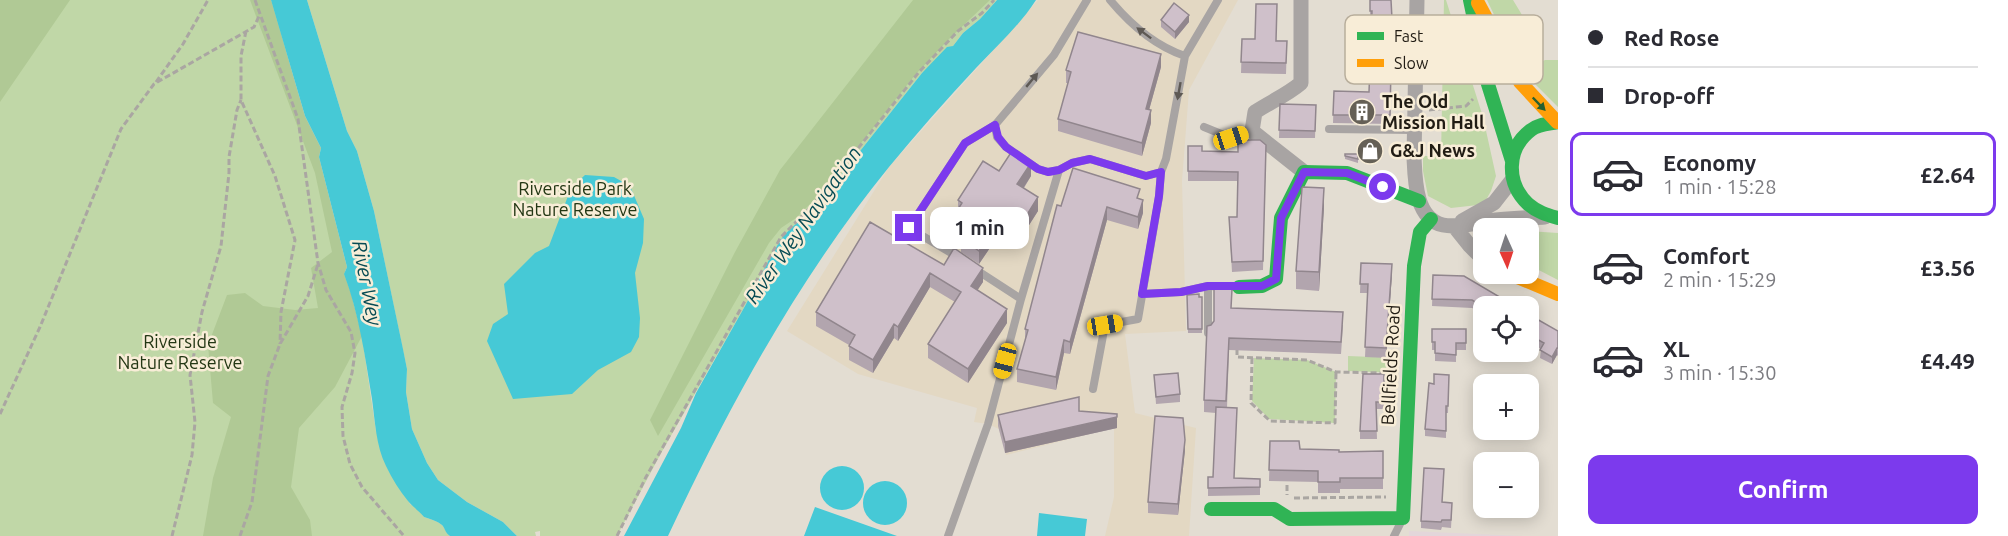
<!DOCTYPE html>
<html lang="en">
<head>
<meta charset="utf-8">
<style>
  :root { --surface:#fff; --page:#f7f7f7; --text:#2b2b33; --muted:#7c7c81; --line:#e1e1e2; --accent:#7c3aed }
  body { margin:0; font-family:Ubuntu,sans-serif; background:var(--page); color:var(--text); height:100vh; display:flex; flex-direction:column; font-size:22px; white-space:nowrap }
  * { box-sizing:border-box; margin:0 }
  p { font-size:20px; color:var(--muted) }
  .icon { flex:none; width:33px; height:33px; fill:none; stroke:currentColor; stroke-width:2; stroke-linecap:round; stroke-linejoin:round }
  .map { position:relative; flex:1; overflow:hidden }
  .panel { display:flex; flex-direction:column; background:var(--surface); width:450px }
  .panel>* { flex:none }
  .top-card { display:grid; align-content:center; height:132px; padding:0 30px; background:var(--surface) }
  .needle { width:39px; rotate:177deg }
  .tools { position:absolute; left:1473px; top:218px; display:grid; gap:12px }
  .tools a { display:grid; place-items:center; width:66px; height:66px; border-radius:12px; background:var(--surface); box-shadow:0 3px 15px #0003; font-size:30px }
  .end { position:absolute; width:27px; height:27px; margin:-14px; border:8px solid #7c3aed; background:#fff; box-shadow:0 0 0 3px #fff }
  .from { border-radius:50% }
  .bubble { position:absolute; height:42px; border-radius:12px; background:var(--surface); box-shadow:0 3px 15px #0003; font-size:20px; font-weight:700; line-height:42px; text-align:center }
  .car { position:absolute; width:18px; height:36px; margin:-18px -9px; border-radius:8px; box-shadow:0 0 4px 2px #0007; background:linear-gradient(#f5c518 24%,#345 0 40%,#f5c518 0 76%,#345 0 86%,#f5c518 0) }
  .top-card b { display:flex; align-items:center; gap:21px; height:57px; font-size:22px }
  .top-card b+b { border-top:2px solid var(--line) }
  .top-card i { width:15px; height:15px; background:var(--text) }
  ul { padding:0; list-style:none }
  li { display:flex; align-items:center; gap:18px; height:84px; margin:0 12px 9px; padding:0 18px; border:3px solid transparent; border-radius:12px }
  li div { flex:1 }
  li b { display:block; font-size:22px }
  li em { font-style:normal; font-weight:700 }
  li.selected { border-color:var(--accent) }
  li>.icon { width:54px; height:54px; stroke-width:1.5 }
  .action { display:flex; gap:12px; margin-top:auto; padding:12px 30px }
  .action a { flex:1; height:69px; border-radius:12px; background:var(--accent); color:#fff; font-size:24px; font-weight:700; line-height:69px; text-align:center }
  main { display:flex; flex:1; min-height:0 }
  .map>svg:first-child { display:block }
</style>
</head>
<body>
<main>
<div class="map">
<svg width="1558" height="536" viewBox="0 0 1558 536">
  <rect width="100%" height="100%" fill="#e3ddd2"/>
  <!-- built -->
  <path fill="#e3d8c3" d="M1038,0H1238L1189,90L1182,181L1186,331L1125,334L1135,413L1196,428L1189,536H1105L1114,497V428L1006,455L999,429L988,424L974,422L977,408L858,374L787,331L889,167Z"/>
  <!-- education -->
  <path fill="#e3d6da" d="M1409,531L1522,536H1409Z"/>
  <!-- green -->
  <path fill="#c0d7a7" d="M0,0H271L275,10L362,336L376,431L410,504L418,509L424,517C430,519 437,521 442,525C445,528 446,533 450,536H0Z
    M307,0H997L980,19L963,33L953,46L922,73L822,199L784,235L773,252L745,306L660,455L617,536H540V531L535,532L536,536H517L503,522L467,502L438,480L427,463L412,429L406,392L407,369L374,211L357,151L347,131Z
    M1444,0H1446L1483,117L1496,176L1491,191L1486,200L1478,205L1451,208L1428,196L1423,171V156H1441Z
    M1487,0H1513L1542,48L1525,63H1517Z
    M1545,60H1558V107L1522,71Z
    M1528,231L1558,233V280L1529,265Z
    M1348,356L1398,358V373L1348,371Z
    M1254,358L1307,360L1336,372L1335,423L1269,419L1252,401Z"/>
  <!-- forest -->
  <path fill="#b0c995" d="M0,0H70L0,102Z
    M250,0H271L305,116L321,148L319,157L347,267L344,274L351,293L362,336L335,387L299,428L291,487L310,520L312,536H203L213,478L231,417L213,403L208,345L227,295L245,293L263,306L295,310L318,308L311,268L332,252L315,173Z
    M913,0H990L949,39L915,75L823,191L796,218L781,228L769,243L658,436L650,420L735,252L780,170Z"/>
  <!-- water -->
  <path fill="#46c9d6" d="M271,0H307L347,131L357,151L374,211L403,349L407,369L406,392L412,429L427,463L438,480L467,502L503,522L517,536H450C445,533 445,528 442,525C437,521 430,519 424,517C419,511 413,507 408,501C400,491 392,479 386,466C376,446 375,421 372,399C365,356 359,314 344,274L347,267L319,157L321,148L305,116Z
    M997,0H1036C1020,25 997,46 976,68C946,100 917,133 889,167C798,279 729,406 668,536H624L681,428L696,393L745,306L773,252L784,235L822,199L922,73L947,47L953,46L963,33L980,19Z
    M585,175L614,177L630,186L644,219L643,243L635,273L640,318L639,337L631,352L598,370L572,394L513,399L487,341L493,324L508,314L504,284L535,253L549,246L571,188Z
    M820 488a22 22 0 1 1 44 0a22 22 0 1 1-44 0Z
    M863 503a22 22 0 1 1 44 0a22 22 0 1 1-44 0Z
    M815,507L897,536H804Z
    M1039,513L1087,519L1085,536H1037Z"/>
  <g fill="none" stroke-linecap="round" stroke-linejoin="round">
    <!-- path -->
    <path stroke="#aaa6a2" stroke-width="3" stroke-dasharray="6 3" stroke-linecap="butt" d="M255,0L298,119L318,263L326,290L351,332L355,353L352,373L342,407L343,436L350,464L362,487L404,536
      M246,31L241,56V100L275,176L295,240L281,312L280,344
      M1529,59L1542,48
      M156,82L183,44L208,0
      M1429,110L1466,106L1473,99
      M1237,349V357L1307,360L1336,372L1390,373
      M1252,358L1251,403L1270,421L1335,423L1336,372
      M0,414L40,327L121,129L154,84L254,27L260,14
      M1287,485V495
      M1294,498L1386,497
      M172,536L192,455L195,422L190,375L202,312L221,246L229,173V157L237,110L241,100
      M240,536L252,502L268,376L280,344L308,296L318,264
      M617,536L646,477L781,237L812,206L919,72L958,31L982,13L994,0"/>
    <!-- lane -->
    <path stroke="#a8a4a3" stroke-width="8" d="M1110,0C1130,24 1155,46 1185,56
      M995,125L997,137L1006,147L1038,169L1048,172L1059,170L1072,163L1090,159L1146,176L1161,172
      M1204,127L1231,138L1252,131
      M1329,129L1415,130
      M958,257L909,228L965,143L995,125L1054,55L1087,0
      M975,269L1021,299
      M1142,294L1181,292L1208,286
      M1208,333V286L1238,287
      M1093,389L1105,325L1138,319L1159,197L1161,172L1166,159L1185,56L1218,0
      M948,536L988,424L1021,299L1059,170
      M1394,536L1401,522"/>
    <!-- street -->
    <path stroke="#a8a4a3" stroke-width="15" d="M1301,0V83C1287,95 1270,102 1255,112L1252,131L1304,172
      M1417,0L1414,157C1415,179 1415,219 1443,225C1457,228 1475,223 1489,221C1507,218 1526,218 1545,217
      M1462,221L1494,203L1512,180
      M1454,226L1470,246L1484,260"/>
    <!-- fast -->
    <path stroke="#30b455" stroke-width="14" d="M1470,0L1487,81L1512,161
      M1558,122C1549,124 1538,124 1531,130C1506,149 1506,183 1528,204C1537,212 1547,215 1558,218
      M1239,287L1262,286L1276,279L1281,218L1304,172L1347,173L1419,201
      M1211,509H1274L1290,519L1403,518L1414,266L1420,232L1431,219"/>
    <!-- slow -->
    <path stroke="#ff9f0a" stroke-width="14" d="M1478,3L1520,82L1557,122
      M1508,273L1558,294"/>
  </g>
  <!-- wall -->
  <path fill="#b2a5ae" d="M1370,0L1392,28L1390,124L1333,123L1334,91L1369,92L1372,19H1370Z
    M1161,20L1189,22L1175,39L1161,27Z
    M1242,39L1287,41L1286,74L1241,73Z
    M1161,67L1149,110L1151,123L1142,156L1058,131V119L1068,83H1066V70Z
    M1280,104L1316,105L1315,138H1279Z
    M1266,145L1263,270L1232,272L1229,217H1237L1238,181H1188V146L1202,151L1238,152Z
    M1345,154H1358V163L1345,159Z
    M999,171L1031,176L1024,188L1038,211L1015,247L998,236L979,264L961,252V240L951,234V220L958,210V200Z
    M1140,199L1143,213L1138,229L1107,220L1070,354L1064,353L1056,390L1017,382V369L1025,341V329L1061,206Z
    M1324,207L1319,291L1296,289V271Z
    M1361,263L1392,273L1386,358L1365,357L1368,293H1360Z
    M944,265L983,282L977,290L1007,323L968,383L928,358V344L955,302L930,287L898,341L894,338L873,373L849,360V345L816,326V312Z
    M1433,275L1484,306V314L1472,308L1432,306Z
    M1187,295L1202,297V333H1188Z
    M1528,314L1558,331V356L1557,355L1552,364L1540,358L1541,349L1533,344V341L1528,339Z
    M1211,325H1343L1341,354L1229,350L1227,408L1234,478L1260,479V495L1208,496V477H1213L1216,413L1204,412V400Z
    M1432,329H1466V350H1456V362L1435,361V350H1432Z
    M1384,374V409H1376L1377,439H1360V431Z
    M1154,375L1180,394V402L1156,404Z
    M1449,375L1448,413H1446V438L1425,436V429L1434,384Z
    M998,415L1117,428L1005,453L998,426Z
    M1270,441L1300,449L1339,452L1383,451V489H1340V493H1318V482L1269,481Z
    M1185,450L1178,515L1148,513V502Z
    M1444,476L1442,502L1452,510L1451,528L1442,527L1441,530L1421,528V521Z"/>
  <!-- shaded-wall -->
  <path fill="#91868d" d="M1189,15V22L1175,39V32Z
    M1161,54V67L1146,121V109Z
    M1151,110V123L1142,156V143Z
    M1031,163V176L1017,198V184Z
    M1324,188V207L1319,291V272Z
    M1038,197V211L1015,247V234Z
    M1143,200V213L1138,229V217Z
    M1107,207V220L1070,354V342Z
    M998,222V236L979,264V251Z
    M1392,264V273L1386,358V348Z
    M983,268V282L971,300V286Z
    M930,273V287L898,341V327Z
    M1007,309V323L968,383V369Z
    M894,324V338L873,373V360Z
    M1064,340V353L1056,390V377Z
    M1557,348V355L1552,364V357Z
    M1117,417V428L1005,453V442Z
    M1185,440V450L1178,515V504Z"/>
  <!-- building -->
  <path fill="#cfc0ca" stroke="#91868d" stroke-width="1.5" d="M1370,0H1391L1392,19L1390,115H1333L1334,91L1369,92L1372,11H1370Z
    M1174,3L1189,15L1175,32L1161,20Z
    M1256,4H1277L1276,41H1287L1286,63L1241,62L1242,39H1255Z
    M1078,32L1161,54L1146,109L1151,110L1142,143L1058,119L1071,72L1066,70Z
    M1280,104L1316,105L1315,131L1279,130Z
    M1238,140H1260L1266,145L1263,261L1232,262L1229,217H1237L1238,172L1188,171V146H1202V151L1238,152Z
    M1012,151L1031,163L1017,184L1038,197L1015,234L998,222L979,251L961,238L966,230L951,220L962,203L958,200L983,161L999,171Z
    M1345,154H1358V159L1345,156Z
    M1073,168L1140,189L1137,198L1143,200L1138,217L1107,207L1070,342L1064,340L1056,377L1017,369L1028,330L1025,329L1057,205L1061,206Z
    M1303,187L1324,188L1319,272L1296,271L1302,188Z
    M870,222L944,265L954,248L983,268L971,286L1007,309L968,369L928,344L961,292L930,273L898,327L894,324L873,360L849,346L855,335L816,312Z
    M1361,263L1392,264L1386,348L1365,347L1368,284H1360Z
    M1433,275L1464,276L1515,306L1484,307L1472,300L1432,299Z
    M1214,288L1232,289L1231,308L1343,312L1341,342L1229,338L1226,401L1204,400L1207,326L1211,325L1214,321Z
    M1199,294V297H1202V329H1188L1187,295Z
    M1528,314L1558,331V348H1557L1552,357L1540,350L1544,343L1533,337L1534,335L1528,332Z
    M1432,329H1466V343H1456V355L1435,353V342H1432Z
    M1178,373L1180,394L1156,397L1154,375Z
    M1363,374H1384V402H1376L1377,431H1360Z
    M1434,374L1449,375L1448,406H1446V431L1425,429L1429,383L1434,384Z
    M1079,397V411L1117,414V417L1005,442L998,415Z
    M1216,407L1237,408L1234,478L1260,479V487L1208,488V477H1213Z
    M1155,416L1183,418L1185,440L1178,504L1148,502Z
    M1270,441H1299L1300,449L1339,450V452L1383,451V478H1340V482H1318V471L1269,470Z
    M1424,468L1444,469L1442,502L1452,503L1451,520H1442L1441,522L1421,521Z"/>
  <!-- one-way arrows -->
  <defs><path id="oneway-solid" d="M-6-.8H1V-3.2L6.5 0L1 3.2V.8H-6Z" transform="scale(1.5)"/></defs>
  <g fill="#5e5954">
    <use href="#oneway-solid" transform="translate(1144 33) rotate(-143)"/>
    <use href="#oneway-solid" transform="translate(1032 80) rotate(-50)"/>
    <use href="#oneway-solid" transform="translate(1179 91) rotate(100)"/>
  </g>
  <use fill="#286031" href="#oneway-solid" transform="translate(1539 104) rotate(46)"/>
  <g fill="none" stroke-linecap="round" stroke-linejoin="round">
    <!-- route -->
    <path stroke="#7c3aed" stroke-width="8" d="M909,228L965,143L995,125L998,137L1006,147L1038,169L1048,172L1059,170L1072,163L1090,159L1146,176L1161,172L1159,196L1142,294L1181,292L1208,286H1262L1276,279L1281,218L1304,172L1347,173L1383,187"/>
  </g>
  <!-- icons -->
  <defs>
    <symbol id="building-disc" viewBox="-11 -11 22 22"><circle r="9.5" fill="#656056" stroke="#f8edd7"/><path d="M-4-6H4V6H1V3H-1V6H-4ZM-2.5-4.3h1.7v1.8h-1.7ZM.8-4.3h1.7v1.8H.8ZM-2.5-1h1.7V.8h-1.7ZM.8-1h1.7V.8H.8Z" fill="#fff"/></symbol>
    <symbol id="shop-disc" viewBox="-11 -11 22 22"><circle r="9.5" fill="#656056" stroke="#f8edd7"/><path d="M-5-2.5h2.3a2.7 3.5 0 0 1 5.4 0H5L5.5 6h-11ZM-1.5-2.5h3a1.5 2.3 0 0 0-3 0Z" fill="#fff"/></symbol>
  </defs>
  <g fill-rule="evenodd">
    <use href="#building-disc" x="1347" y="97" width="30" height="30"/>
    <use href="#shop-disc" x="1355" y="136" width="30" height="30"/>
  </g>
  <g text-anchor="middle" stroke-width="5" stroke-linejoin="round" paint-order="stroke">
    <!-- poi labels -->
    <g font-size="18" font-weight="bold" fill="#211c14" stroke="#f8edd7" text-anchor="start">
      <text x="1382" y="108">The Old<tspan x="1382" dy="21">Mission Hall</tspan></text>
      <text x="1390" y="157">G&amp;J News</text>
    </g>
    <!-- park labels -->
    <g font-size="18" fill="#233714" stroke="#f8edd7">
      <text x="575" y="195">Riverside Park<tspan x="575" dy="21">Nature Reserve</tspan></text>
      <text x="180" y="348">Riverside<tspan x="180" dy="21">Nature Reserve</tspan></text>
    </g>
    <!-- street labels -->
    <g font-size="18" fill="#211c14" stroke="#f8edd7">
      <text transform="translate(1391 365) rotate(-87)" y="6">Bellfields Road</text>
    </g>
    <!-- water labels -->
    <g font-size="20" font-style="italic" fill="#064b54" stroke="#f8edd7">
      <text transform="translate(803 225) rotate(-55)" y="7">River Wey Navigation</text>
      <text transform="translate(367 283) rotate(79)" y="7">River Wey</text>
    </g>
  </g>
  <!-- legend -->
  <rect x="1345" y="15" width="198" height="69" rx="9" fill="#f8edd7" stroke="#b8ae9c" stroke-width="1.5"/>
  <rect x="1357" y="32" width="27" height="8" fill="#30b455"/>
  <rect x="1357" y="59" width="27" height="8" fill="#ff9f0a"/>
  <g font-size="16" fill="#211c14">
    <text x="1394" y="42">Fast</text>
    <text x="1394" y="69">Slow</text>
  </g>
</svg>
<div class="tools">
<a><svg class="needle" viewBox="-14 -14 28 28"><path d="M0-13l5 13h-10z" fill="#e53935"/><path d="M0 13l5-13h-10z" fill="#7c7c81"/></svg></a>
<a><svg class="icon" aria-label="locate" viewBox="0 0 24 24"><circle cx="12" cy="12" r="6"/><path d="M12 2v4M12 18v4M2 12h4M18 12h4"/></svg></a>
<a>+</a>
<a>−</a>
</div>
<i class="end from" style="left:1383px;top:187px"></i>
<i class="end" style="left:909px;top:228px"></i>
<div class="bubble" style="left:930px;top:207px;width:99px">1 min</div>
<i class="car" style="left:1231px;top:138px;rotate:72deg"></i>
<i class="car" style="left:1105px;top:325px;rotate:81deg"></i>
<i class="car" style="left:1005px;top:361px;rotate:195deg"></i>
</div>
<section class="panel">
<div class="top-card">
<b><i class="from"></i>Red Rose</b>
<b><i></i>Drop-off</b>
</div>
<ul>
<li class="selected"><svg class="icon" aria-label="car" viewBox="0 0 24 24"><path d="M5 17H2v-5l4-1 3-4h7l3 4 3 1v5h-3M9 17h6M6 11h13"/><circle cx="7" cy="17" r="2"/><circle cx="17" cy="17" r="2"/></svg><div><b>Economy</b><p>1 min · 15:28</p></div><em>£2.64</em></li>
<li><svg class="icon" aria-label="car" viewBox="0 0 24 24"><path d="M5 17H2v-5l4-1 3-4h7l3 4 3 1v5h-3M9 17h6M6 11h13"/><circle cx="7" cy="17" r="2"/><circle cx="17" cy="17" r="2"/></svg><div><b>Comfort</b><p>2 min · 15:29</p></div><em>£3.56</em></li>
<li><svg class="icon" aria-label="car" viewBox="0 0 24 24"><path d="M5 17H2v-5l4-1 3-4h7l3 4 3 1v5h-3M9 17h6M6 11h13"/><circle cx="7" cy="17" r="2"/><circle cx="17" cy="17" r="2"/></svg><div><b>XL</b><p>3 min · 15:30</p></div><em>£4.49</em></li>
</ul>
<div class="action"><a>Confirm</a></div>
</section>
</main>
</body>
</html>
